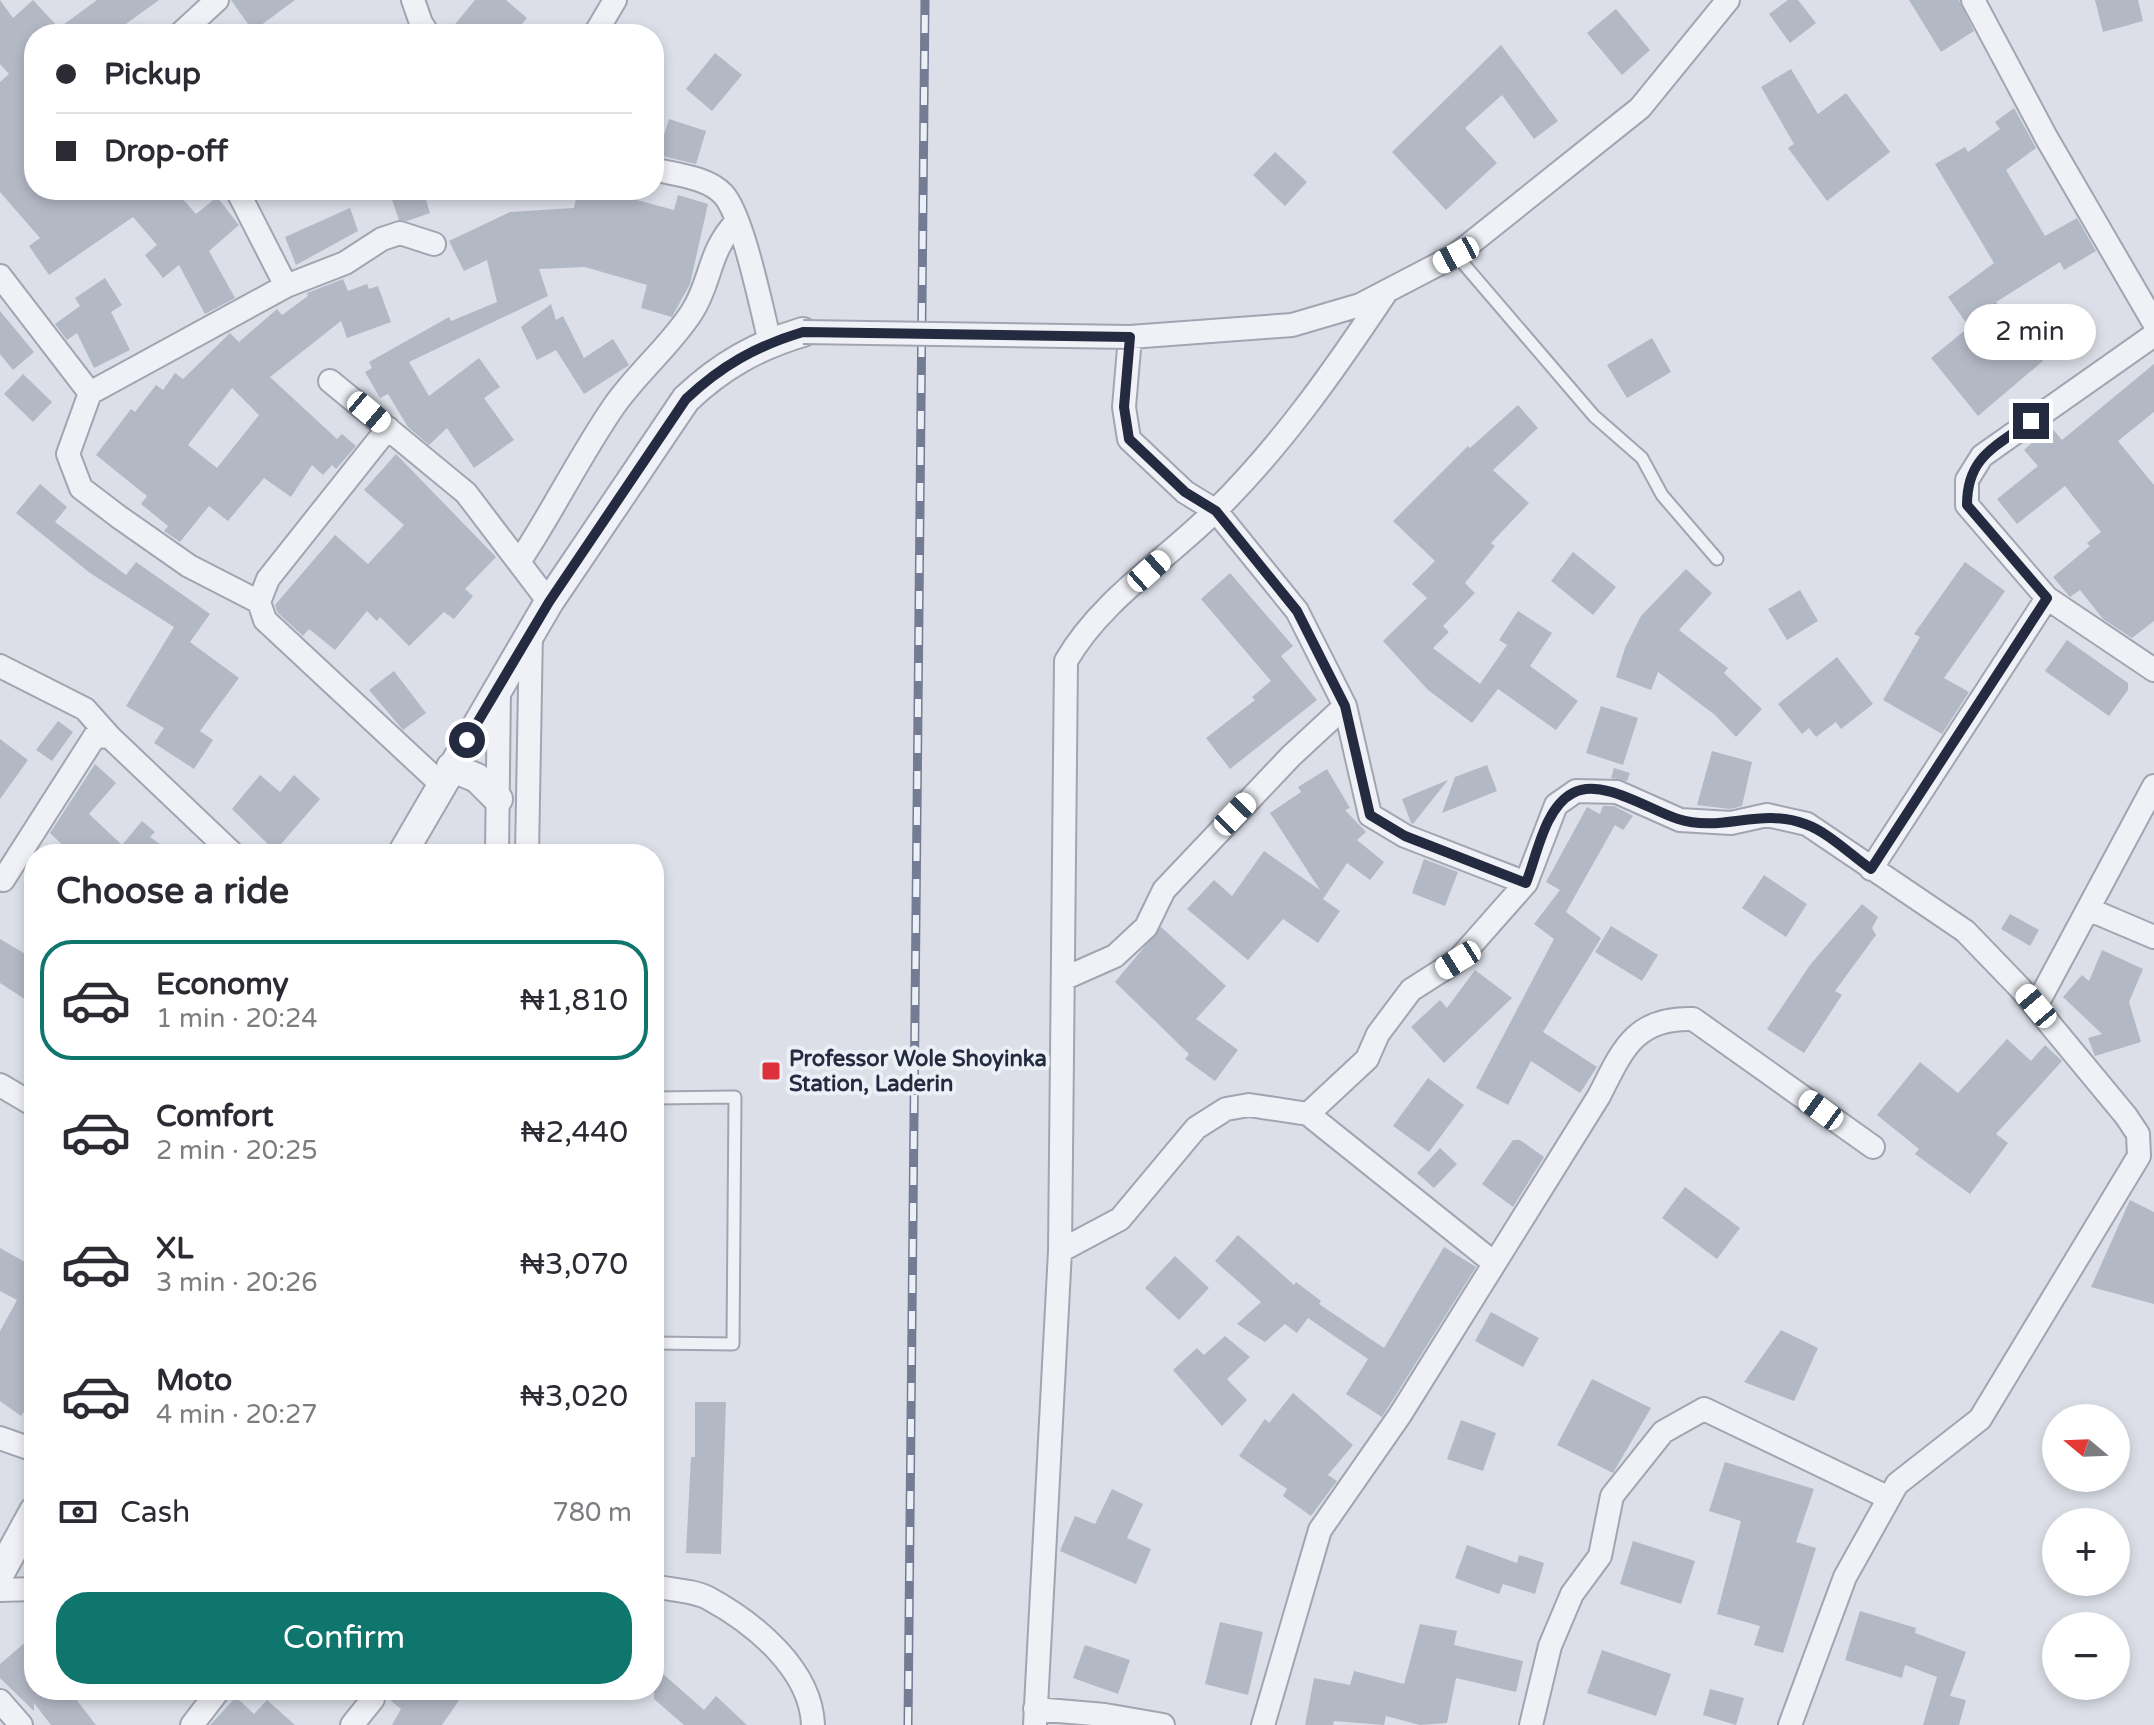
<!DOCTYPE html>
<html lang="en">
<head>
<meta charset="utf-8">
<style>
  :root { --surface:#fff; --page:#f7f7f7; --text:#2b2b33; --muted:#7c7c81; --line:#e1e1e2; --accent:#0f766e }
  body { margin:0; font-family:"Varela Round",sans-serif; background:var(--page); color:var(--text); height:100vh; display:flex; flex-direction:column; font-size:30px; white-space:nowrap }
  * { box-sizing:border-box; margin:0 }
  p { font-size:26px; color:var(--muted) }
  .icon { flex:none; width:44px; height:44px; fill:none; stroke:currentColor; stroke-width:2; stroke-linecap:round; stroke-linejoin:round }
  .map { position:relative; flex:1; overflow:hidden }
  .sheet { position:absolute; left:24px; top:844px; width:640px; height:856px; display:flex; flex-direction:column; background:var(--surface); border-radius:32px; box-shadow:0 4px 12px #0003 }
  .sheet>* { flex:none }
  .top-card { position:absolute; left:24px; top:24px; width:640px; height:176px; border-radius:32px; box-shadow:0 4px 12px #0003; display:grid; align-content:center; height:176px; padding:0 32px; background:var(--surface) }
  .needle { width:52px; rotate:289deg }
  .controls { position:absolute; left:2042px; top:1404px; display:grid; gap:16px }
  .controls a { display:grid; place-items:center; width:88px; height:88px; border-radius:50%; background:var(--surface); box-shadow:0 4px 12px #0003; font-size:40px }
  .end { position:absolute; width:36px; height:36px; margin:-18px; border:10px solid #242b40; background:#fff; box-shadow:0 0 0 4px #fff }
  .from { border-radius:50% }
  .bubble { position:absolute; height:56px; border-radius:28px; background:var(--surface); box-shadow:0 4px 12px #0003; font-size:26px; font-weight:600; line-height:56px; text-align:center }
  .car { position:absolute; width:24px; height:48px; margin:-24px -12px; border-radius:10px; box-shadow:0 0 6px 2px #0007; background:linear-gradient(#fff 24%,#345 0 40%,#fff 0 76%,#345 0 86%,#fff 0) }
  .top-card b { display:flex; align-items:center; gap:28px; height:76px; font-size:30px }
  .top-card b+b { border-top:2px solid var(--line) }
  .top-card i { width:20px; height:20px; background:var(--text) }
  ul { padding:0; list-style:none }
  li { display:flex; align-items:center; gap:24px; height:120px; margin:0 16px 12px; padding:0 16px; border:4px solid transparent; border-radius:32px }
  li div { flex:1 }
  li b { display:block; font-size:30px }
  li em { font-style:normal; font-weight:600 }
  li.current { border-color:var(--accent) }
  li>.icon { width:72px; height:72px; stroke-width:1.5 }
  h2 { padding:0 32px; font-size:36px; line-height:96px }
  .pay { display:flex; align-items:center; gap:20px; height:88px; padding:0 32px; font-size:30px }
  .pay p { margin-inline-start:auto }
  .button { display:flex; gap:16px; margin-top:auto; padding:16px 32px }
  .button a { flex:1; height:92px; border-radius:32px; background:var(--accent); color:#fff; font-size:32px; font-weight:600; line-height:92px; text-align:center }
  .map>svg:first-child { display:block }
</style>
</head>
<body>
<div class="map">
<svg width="2154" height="1725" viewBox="0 0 2154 1725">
  <rect width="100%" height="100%" fill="#dcdfe8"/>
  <!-- building -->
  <path fill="#b3b8c5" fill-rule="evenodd" d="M0,0L13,18L33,0L59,28L97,0H159L112,34H34V190H175L196,214L217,197L239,225L209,251L235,298L205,314L179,265L163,278L145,255L157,245L133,217L49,275L29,246L40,238L0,192V82L9,74L0,64Z
    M231,0H295L253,31Z
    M475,0H506L527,18L514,34H447Z
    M1788,0H1798L1816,23L1790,43L1769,14Z
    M1909,0H1959L1974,31L1941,52Z
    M2095,0H2138L2143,21L2103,32Z
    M1616,9L1650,50L1622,75L1587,33Z
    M1501,45L1558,121L1534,139L1502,95L1465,128L1497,163L1446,210L1392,152Z
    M715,53L742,75L712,111L686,89Z
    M1791,69L1818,114L1846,93L1890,152L1827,201L1788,148L1794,144L1761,87Z
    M2014,108L2036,148L2006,170L2045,236L2077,218L2096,251L2064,270L2060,262L1996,302L2043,361L1978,416L1931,358L1969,327L1948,297L1994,263L1935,164L1965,147L1968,152L2000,129L1995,122Z
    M669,119L706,131L696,164L658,155Z
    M1275,152L1307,182L1285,206L1253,175Z
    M412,190H423L430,213L407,221L399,220L391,197Z
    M578,190H612L611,193L674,210L678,195L708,204L690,284L672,317L641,308L647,285L585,267L539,269L548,296L409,362L429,396L479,358L500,387L484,398L514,440L474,468L447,428L429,445L408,427L388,394L380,398L365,372L372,368L369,362L449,317L451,321L497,302L487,260L464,271L449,241L510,212L574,208Z
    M350,208L358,231L296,265L285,237Z
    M105,278L122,305L111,312L130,350L94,368L77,333L67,340L55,324L80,306L75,298Z
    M343,279L348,291L367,284L369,289L378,286L391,322L347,338L341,321L270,377L337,439L342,434L356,446L336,469L332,465L323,475L312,465L291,497L264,478L228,521L209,506L180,542L164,531L168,526L141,504L147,496L96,455L131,409L135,412L156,385L163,390L175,373L183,379L230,333L239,342L277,309L282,315L308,296L307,293ZM232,388L259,415L217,468L188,445Z
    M551,304L556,320L563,316L584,358L613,339L629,365L584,394L556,350L537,360L521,327Z
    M0,311L34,352L13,370L0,354Z
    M1652,338L1671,372L1627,398L1607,365Z
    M2154,364V412L2118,441L2154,485V621L2132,638L2103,619L2080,590L2070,597L2053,577L2090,546L2087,543L2101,532L2065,486L2017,524L1997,499L2038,466L2024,450L2050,426L2062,440Z
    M23,374L52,402L33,422L4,394Z
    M1518,405L1538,428L1493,470L1529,503L1491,543L1495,546L1465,583L1475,593L1443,626L1449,632L1433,648L1480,684L1507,645L1499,640L1518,611L1552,633L1530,666L1578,701L1556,730L1498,689L1472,723L1428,690L1383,641L1427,598L1412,584L1435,561L1393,521L1468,446L1470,448Z
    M396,454L496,557L465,589L473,596L454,619L444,612L409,646L380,617L377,621L367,611L335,650L309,629L303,636L277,612L275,605L335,535L368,564L404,525L364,490Z
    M40,484L67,507L55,522L126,575L136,562L210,614L190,642L239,678L200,731L213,740L194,769L154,743L164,728L126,706L174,627L90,573L16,513Z
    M1573,552L1616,587L1593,615L1551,581Z
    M1965,562L2005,591L1944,678L1969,692L1942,734L1883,700L1920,637L1914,634Z
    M1686,569L1712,593L1679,630L1728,668L1724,673L1762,709L1736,737L1715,715L1658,672L1651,690L1616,677L1625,648L1641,616Z
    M1230,573L1293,646L1281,656L1317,700L1230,769L1206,738L1255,700L1252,697L1271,681L1201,599Z
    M1800,590L1818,621L1787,640L1768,609Z
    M2067,640L2128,683V690L2109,716L2045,671Z
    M1837,657L1873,704L1841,729L1836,722L1816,737L1809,728L1802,734L1778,704Z
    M394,671L426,713L403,730L369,690Z
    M1601,706L1638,718L1623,765L1586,753Z
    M58,721L73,732L52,761L36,750Z
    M0,739L28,760L0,799Z
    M1712,751L1752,762L1742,806L1730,809L1697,805Z
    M95,764L116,783L89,814L122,845L142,821L155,832L150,837L174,854H72L50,833Z
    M1487,765L1497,791L1442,813L1455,777Z
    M1614,768L1630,773L1627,781L1611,778Z
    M1327,769L1350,808L1345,810L1366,832L1357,840L1384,862L1370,880L1347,863L1323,899L1340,911L1318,943L1283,919L1248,960L1187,909L1214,880L1232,896L1264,851L1320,890L1270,813L1301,792L1298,787Z
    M260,775L280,792L294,775L320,799L275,851L232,809Z
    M1448,780L1413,824L1411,823L1402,799Z
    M1603,806H1614L1633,816L1623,830L1615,825L1566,912L1601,938L1543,1032L1597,1067L1580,1093L1531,1061L1508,1105L1476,1088L1554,939L1534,924L1560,890L1546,882L1587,807L1600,814Z
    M1424,859L1458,872L1445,906L1412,893Z
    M1764,875L1807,904L1786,937L1742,908Z
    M1862,904L1878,917L1872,928L1876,935L1835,991L1842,995L1804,1053L1767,1029L1810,965Z
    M2010,914L2039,930L2030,946L2001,929Z
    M1611,926L1658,955L1642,981L1595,952Z
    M1161,927L1226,986L1196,1019L1238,1050L1215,1081L1185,1059L1189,1054L1115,982Z
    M0,939L34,959V1005L0,983Z
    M2102,950L2143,969L2129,1002L2141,1042L2095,1056L2088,1038L2102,1034L2063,997L2082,975L2089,981Z
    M1475,970L1512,998L1444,1063L1411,1027L1440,1000L1447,1008Z
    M2007,1039L2031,1061L2045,1045L2062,1061L1996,1134L2008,1143L1970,1194L1915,1154L1919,1149L1877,1115L1920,1062L1958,1093Z
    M1428,1078L1464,1105L1429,1152L1393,1126Z
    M1513,1140H1520L1544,1157L1513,1207L1482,1184Z
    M1440,1148L1457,1164L1434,1188L1417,1173Z
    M1685,1187L1740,1228L1717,1259L1662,1218Z
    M2130,1200L2154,1212V1304L2091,1287Z
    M1238,1235L1294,1285L1296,1282L1321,1301L1319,1304L1384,1348L1444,1247L1476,1267L1382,1417L1346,1394L1368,1359L1308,1318L1297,1333L1285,1324L1265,1342L1237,1324L1261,1302L1215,1261Z
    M0,1248L34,1267V1398L21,1416L0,1401V1331L17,1300L0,1291Z
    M1175,1256L1209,1288L1179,1320L1145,1288Z
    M1491,1312L1539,1338L1523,1367L1475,1341Z
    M1781,1330L1818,1348L1794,1401L1744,1382Z
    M1225,1336L1250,1357L1227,1379L1247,1400L1222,1426L1173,1370L1197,1348L1204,1355Z
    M1592,1379L1651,1408L1613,1473L1557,1445Z
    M1293,1393L1353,1445L1328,1475L1337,1481L1311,1516L1283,1496L1287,1489L1239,1456L1265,1419L1269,1423Z
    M695,1402H726L721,1554L686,1553L691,1457H695Z
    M1461,1420L1496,1433L1483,1471L1447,1459Z
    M1725,1462L1814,1489L1796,1542L1816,1548L1783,1653L1754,1645L1760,1626L1717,1614L1741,1521L1709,1511Z
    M1112,1489L1143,1504L1127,1538L1151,1549L1136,1584L1060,1551L1075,1516L1095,1524Z
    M1633,1541L1695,1561L1681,1604L1620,1584Z
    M1467,1545L1517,1563L1519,1555L1544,1563L1535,1594L1503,1584L1499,1594L1455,1578Z
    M1860,1611L1916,1628L1915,1633L1966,1652L1950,1696L1966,1700L1959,1725H1923L1937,1677L1905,1665L1902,1678L1845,1660Z
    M1220,1622L1263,1632L1248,1695L1205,1684Z
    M1420,1624L1457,1631L1454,1645L1523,1661L1516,1692L1456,1678L1447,1723L1420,1725L1386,1716L1384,1725L1334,1721L1333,1725H1305L1314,1678L1350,1685L1354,1671L1404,1684Z
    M34,1635V1690H69L96,1725H51L34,1703V1711L0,1678V1664Z
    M1085,1645L1130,1660L1118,1694L1073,1678Z
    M1602,1650L1671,1674L1656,1716L1587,1693Z
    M654,1666L704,1710L716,1696L747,1725H684L654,1699Z
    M1710,1689L1744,1698L1736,1725L1703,1715Z
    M399,1690H466L442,1725H392L401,1709L391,1701Z
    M236,1697L254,1714L267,1700L295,1725H210Z"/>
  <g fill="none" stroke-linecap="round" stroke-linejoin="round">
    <defs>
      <path id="service" d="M1456,255L1594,416L1642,458L1662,495L1717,559
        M654,1098L735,1097L733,1344L654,1343"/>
      <path id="minor" d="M413,0L421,23L428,34
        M1973,0L2046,137L2154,323
        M180,34L217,0
        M595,34L615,0
        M654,169C676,175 707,177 723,194C743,215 762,311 770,342
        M237,190L286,286
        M0,276L90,393
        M2154,335L1982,456L1967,480V505L2047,598L2154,670
        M330,381L466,493L549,602
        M388,428L268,579L259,602L265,620L441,784
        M519,562C553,511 579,457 614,406C637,373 670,346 692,312C712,281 707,253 737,221
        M259,602L189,566L119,517L81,488L68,454L90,393L286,286L345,263L382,239L400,233L434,244
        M0,666L85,709L110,737
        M497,854L499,687
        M527,854L531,632
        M1871,869L2047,598
        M3,880L95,736L110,737L233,854
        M1526,883L1405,836L1370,815L1345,706L1297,611L1216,511L1185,492L1129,439L1124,407L1130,337L1292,325L1360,305L1456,255L1640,108L1728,0
        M2088,909L2154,937
        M1063,979L1115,956L1146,927L1164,890L1291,756L1345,706
        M2036,1006L2154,786
        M0,1085L34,1105
        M1308,1114L1367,1059L1378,1034L1411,990L1458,960L1526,883L1556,805L1576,791L1617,792L1680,820L1731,823L1767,815L1807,824L1965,931L2020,988L2126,1116L2138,1134L2139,1156L1980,1419L1897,1484L1845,1577L1790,1725
        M1060,1251L1120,1219L1196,1128L1226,1109L1249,1105L1308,1114L1494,1263
        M0,1438L34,1450
        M654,1586C670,1590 693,1590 708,1598C754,1623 811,1669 813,1725
        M0,1590L34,1589
        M0,1701L21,1725
        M1035,1709L1105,1715L1163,1725
        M192,1725L219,1690
        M352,1725L373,1699
        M1035,1725L1060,1251L1066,661C1101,600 1166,560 1215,511C1282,445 1335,369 1387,291
        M1263,1725L1320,1530L1400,1415L1599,1096C1622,1051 1634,1017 1693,1019L1873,1147
        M1531,1725L1550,1646L1572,1594L1600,1556L1612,1496L1663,1432L1704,1409L1889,1498"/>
      <path id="tertiary" d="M451,767L477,778L498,799
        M402,854L549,602L686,399C721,366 756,346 803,332
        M0,1573L34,1511"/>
    </defs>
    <!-- service casing -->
    <use href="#service" stroke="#a1a5b2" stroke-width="15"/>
    <!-- minor casing -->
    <use href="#minor" stroke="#a1a5b2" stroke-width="26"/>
    <!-- tertiary casing -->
    <use href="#tertiary" stroke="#a1a5b2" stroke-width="32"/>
    <!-- service -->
    <use href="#service" stroke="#eff1f6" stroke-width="11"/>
    <!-- minor -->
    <use href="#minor" stroke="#eff1f6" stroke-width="22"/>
    <!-- tertiary -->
    <use href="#tertiary" stroke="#eff1f6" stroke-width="28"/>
    <defs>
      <path id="rail" d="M908,1725L925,0"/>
    </defs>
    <!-- rail casing -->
    <use href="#rail" stroke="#747c93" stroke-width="9"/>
    <!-- rail -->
    <use href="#rail" stroke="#ebeff6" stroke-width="6" stroke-dasharray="18" stroke-linecap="butt"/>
    <defs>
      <path id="minor-bridge" d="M803,332L1130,337"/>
    </defs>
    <!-- minor-bridge casing -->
    <use href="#minor-bridge" stroke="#a1a5b2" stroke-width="26" stroke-linecap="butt"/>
    <!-- minor-bridge -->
    <use href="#minor-bridge" stroke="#eff1f6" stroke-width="22"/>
  </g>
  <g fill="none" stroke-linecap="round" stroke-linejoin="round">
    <!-- route -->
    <path stroke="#242b40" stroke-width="10" d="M467,740L549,602L686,399C721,366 756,346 803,332L1130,337L1124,407L1129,439L1185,492L1216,511L1297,611L1345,706L1370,815L1405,836L1526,883C1537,855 1545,807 1573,793C1602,777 1651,811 1678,819C1722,833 1759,807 1805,824C1828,832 1851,855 1871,869L2047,598L1967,505C1967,457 1995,447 2031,421"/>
  </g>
  <!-- markers -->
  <rect fill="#dc313a" stroke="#ebeff6" stroke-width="3" x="761" y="1061" width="20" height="20" rx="4"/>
  <g text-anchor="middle" stroke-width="8" stroke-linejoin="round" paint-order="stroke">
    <!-- poi labels -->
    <g font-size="22" font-weight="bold" fill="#242b40" stroke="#ebeff6" text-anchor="start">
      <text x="789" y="1066">Professor Wole Shoyinka<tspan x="789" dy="25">Station, Laderin</tspan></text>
    </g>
  </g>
</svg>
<div class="controls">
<a><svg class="needle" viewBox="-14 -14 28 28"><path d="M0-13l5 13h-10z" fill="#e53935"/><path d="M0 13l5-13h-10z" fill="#7c7c81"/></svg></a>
<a>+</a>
<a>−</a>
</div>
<i class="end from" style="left:467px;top:740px"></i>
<i class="end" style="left:2031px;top:421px"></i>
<div class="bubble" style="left:1964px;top:304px;width:132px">2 min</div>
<i class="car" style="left:1456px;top:255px;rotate:242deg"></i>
<i class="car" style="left:369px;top:412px;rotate:130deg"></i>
<i class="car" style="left:1149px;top:571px;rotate:48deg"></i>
<i class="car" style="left:1235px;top:814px;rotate:44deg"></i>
<i class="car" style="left:1458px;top:960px;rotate:238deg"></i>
<i class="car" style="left:2036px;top:1006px;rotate:320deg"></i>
<i class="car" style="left:1821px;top:1110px;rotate:306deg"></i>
<div class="top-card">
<b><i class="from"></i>Pickup</b>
<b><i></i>Drop-off</b>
</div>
<section class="sheet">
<h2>Choose a ride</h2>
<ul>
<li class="current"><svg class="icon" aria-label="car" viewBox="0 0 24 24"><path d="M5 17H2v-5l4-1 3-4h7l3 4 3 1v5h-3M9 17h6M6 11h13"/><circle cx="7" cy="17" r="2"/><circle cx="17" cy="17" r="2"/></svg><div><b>Economy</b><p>1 min · 20:24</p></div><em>₦1,810</em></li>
<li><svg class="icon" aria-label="car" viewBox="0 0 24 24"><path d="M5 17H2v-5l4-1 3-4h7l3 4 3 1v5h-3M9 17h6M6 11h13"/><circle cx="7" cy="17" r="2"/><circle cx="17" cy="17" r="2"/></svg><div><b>Comfort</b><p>2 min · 20:25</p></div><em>₦2,440</em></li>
<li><svg class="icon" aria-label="car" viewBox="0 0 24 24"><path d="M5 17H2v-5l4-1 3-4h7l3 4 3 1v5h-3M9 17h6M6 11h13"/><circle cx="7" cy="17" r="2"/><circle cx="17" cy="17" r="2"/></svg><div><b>XL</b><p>3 min · 20:26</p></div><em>₦3,070</em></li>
<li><svg class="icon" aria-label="car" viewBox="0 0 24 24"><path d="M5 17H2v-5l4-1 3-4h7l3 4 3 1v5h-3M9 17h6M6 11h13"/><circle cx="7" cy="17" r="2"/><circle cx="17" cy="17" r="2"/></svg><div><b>Moto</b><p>4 min · 20:27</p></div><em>₦3,020</em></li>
</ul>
<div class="pay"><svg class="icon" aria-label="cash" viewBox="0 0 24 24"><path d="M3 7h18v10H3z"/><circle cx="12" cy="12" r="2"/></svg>Cash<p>780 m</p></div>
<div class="button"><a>Confirm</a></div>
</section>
</div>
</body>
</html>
